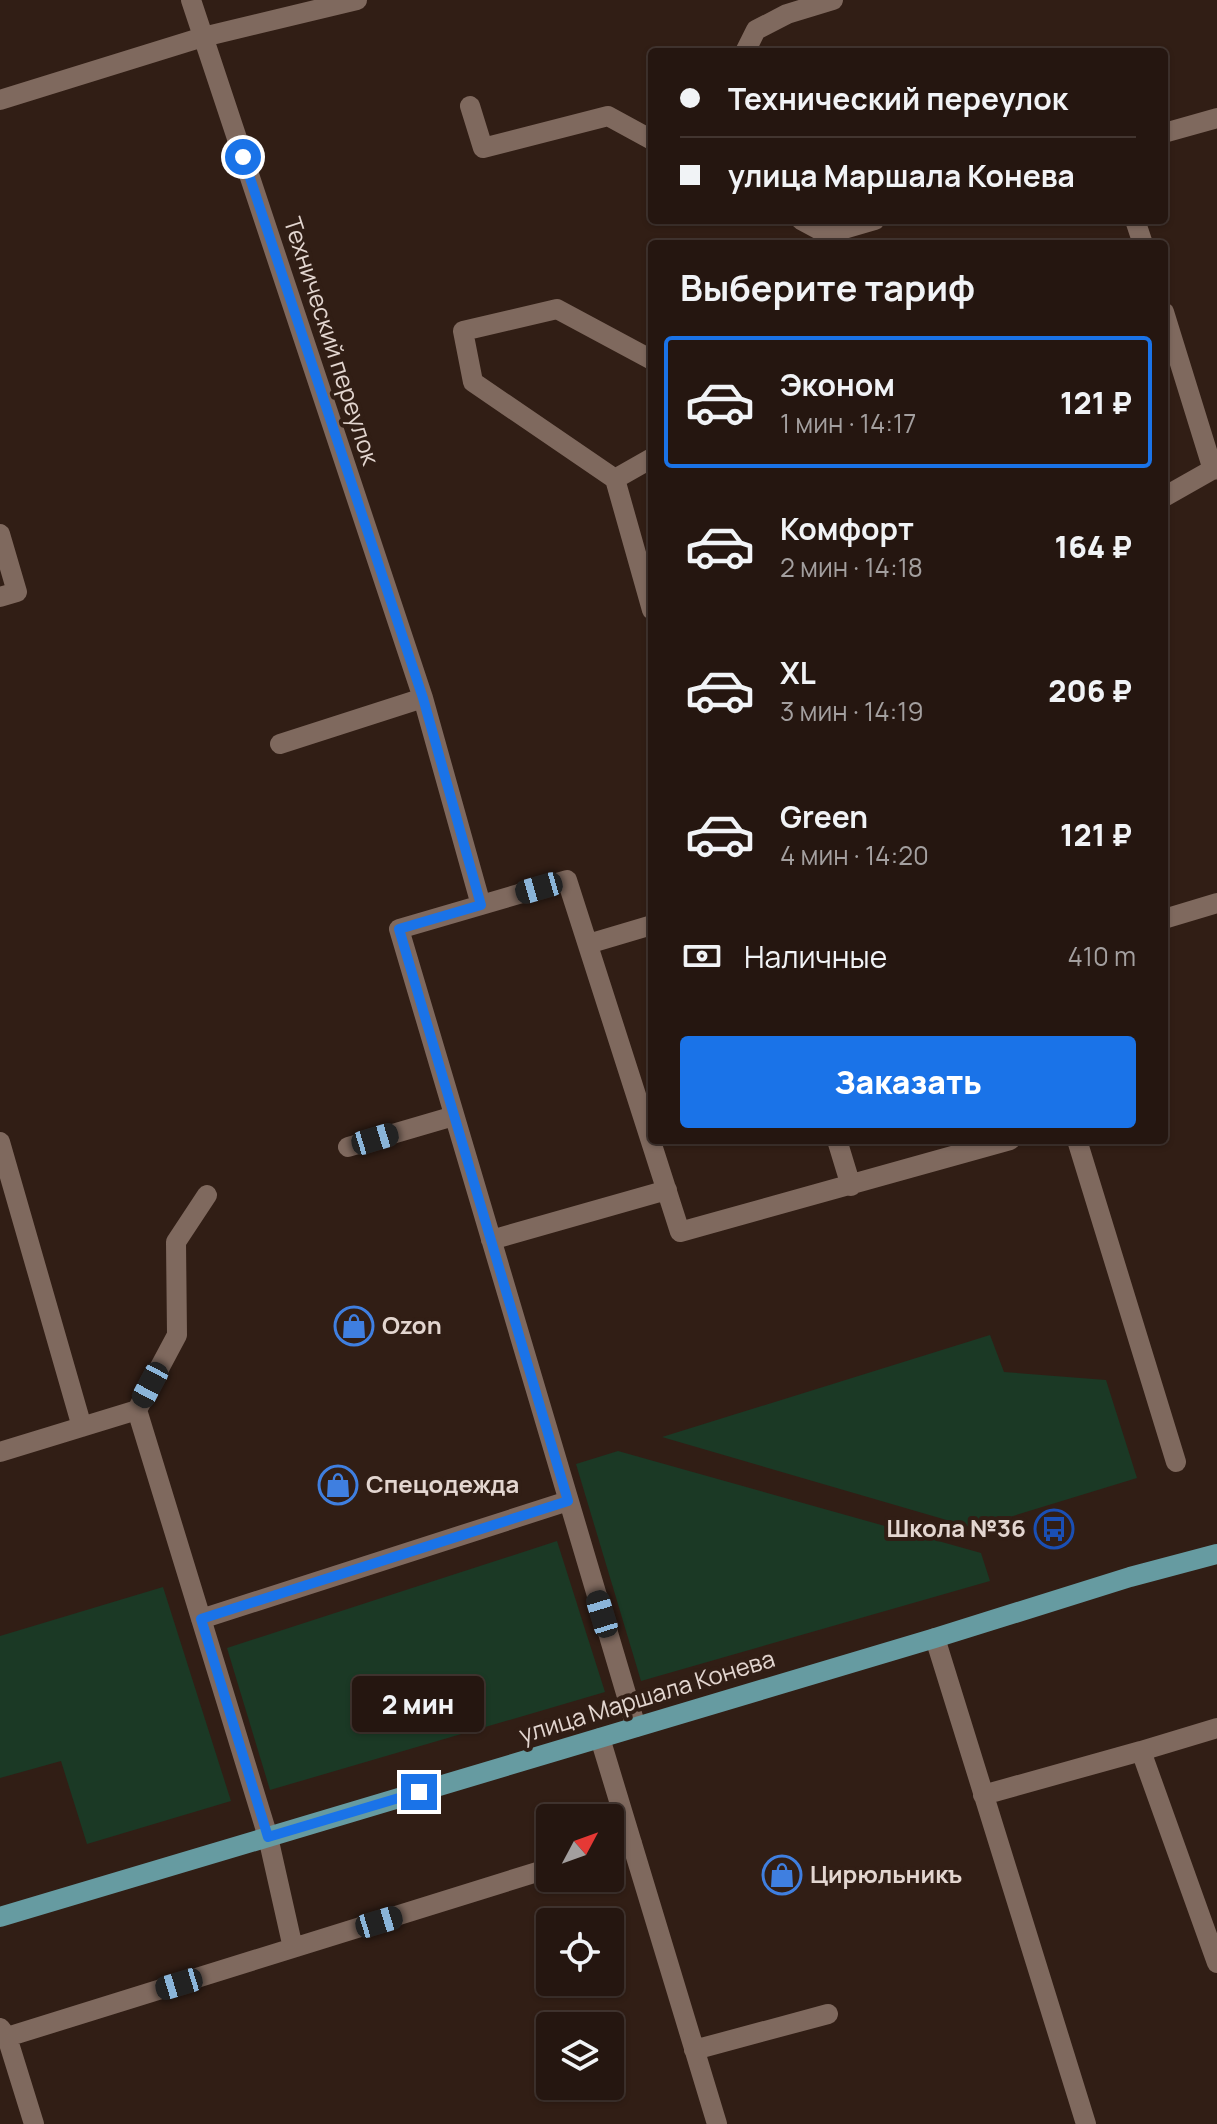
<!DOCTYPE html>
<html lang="ru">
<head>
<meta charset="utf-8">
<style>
  :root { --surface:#251610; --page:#31231e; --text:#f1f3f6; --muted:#a39f9f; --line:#423530; --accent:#1a73e8 }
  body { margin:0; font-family:Manrope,sans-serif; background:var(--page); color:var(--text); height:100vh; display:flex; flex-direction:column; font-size:30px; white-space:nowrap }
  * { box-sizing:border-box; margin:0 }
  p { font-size:26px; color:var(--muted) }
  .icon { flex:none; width:44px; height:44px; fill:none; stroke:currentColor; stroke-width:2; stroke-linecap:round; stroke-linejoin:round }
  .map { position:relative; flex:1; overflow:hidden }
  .details { position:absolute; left:648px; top:240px; width:520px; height:904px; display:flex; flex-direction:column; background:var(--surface); border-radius:8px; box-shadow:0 2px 6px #0004,0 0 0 2px var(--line) }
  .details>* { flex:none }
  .top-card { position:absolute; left:648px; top:48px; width:520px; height:176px; border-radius:8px; box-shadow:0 2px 6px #0004,0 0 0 2px var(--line); display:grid; align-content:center; height:176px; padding:0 32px; background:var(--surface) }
  .needle { width:52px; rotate:49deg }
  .fabs { position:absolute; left:536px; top:1804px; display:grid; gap:16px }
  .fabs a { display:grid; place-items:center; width:88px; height:88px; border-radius:8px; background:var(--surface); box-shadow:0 2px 6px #0004,0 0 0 2px var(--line); font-size:40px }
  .end { position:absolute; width:36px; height:36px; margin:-18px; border:10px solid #1a73e8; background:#fff; box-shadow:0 0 0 4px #fff }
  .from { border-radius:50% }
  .bubble { position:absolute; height:56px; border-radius:8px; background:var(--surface); box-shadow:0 2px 6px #0004,0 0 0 2px var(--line); font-size:26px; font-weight:800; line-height:56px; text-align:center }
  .car { position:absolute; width:24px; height:48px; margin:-24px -12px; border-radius:10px; box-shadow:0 0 6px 2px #0007; background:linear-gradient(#222 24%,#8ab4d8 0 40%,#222 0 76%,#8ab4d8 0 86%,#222 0) }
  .top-card b { display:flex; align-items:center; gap:28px; height:76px; font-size:30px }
  .top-card b+b { border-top:2px solid var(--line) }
  .top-card i { width:20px; height:20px; background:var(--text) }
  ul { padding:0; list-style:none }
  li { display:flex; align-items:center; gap:24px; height:132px; margin:0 16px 12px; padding:0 16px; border:4px solid transparent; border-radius:8px }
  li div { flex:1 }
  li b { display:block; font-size:30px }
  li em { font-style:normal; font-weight:800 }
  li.on { border-color:var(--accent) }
  li>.icon { width:72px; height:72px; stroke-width:1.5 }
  h2 { padding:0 32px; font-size:36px; line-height:96px }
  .pay { display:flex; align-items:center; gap:20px; height:88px; padding:0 32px; font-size:30px }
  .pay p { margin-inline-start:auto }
  .cta { display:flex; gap:16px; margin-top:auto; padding:16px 32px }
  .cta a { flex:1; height:92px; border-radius:8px; background:var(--accent); color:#fff; font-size:32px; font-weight:800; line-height:92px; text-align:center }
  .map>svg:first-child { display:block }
</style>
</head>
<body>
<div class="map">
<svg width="1217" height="2124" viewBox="0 0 1217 2124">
  <rect width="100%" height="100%" fill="#311e15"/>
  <!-- green -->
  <path fill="#1b3925" d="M990,1335L1004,1372L1106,1380L1137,1478L974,1528L662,1437Z
    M618,1451L981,1553L990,1581L641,1681L576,1464Z
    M557,1541L605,1692L270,1790L227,1648Z
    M163,1587L231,1801L87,1844L61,1761L0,1778V1636Z"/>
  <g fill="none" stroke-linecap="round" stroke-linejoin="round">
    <!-- minor -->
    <path stroke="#7f695e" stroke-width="20" d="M191,0L423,698L481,905
      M745,52L756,30L787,14L833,0
      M0,100L203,37L357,0
      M470,106L483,148L608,116L652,140
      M1164,133L1217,118
      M801,220L827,234L875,220
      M1135,220L1143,244
      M1164,312L1213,470
      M652,360L557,309L463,331L473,382L615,479L652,610
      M615,479L652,458
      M1164,497L1217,467
      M0,534L17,592L0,597
      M280,744L423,698
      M1164,919L1217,903
      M588,944L652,925
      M837,1140L851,1186
      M1077,1140L1176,1462
      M0,1142L82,1427
      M348,1147L454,1116
      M491,1240L667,1190
      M137,1410L177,1335L176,1242L207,1195
      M0,1452L137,1410L268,1837L293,1948
      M201,1619L568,1501
      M935,1638L1086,2124
      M636,1727L399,929L567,880L680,1232L1010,1140
      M600,1738L717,2124
      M1141,1751L1217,1728
      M983,1795L1141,1751L1217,1963
      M610,1850L632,1843
      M0,2028L7,2037L34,2124
      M7,2037L550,1868
      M694,2050L828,2014"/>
    <!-- major -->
    <path stroke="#669ba1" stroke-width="20" d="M0,1917L935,1638L1130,1577L1217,1554"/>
  </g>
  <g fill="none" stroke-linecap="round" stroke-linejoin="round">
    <!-- route -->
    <path stroke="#1a73e8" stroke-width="10" d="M243,157L423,698L481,905L399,929L568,1501L201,1619L268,1837L419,1792"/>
  </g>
  <!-- icons -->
  <defs>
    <symbol id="shop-ring" viewBox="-11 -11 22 22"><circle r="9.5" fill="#311e15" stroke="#3f7fe0" stroke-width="1.5"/><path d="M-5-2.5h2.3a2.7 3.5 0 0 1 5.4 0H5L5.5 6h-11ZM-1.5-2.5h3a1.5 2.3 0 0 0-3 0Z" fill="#3f7fe0"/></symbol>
    <symbol id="bus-ring" viewBox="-11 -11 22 22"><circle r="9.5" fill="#311e15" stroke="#1a4fb4" stroke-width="1.5"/><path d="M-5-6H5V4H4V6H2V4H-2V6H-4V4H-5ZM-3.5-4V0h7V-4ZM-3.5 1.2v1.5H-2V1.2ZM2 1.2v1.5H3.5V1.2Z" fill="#1a4fb4"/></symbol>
  </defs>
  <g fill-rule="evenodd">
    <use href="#shop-ring" x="332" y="1304" width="44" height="44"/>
    <use href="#shop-ring" x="316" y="1463" width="44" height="44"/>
    <use href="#bus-ring" x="1032" y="1507" width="44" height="44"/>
    <use href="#shop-ring" x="760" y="1853" width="44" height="44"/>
  </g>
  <g text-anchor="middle" stroke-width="8" stroke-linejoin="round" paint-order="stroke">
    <!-- street labels -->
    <g font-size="24" fill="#e3d6d0" stroke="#311e15">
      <text transform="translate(331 341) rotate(72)" y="8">Технический переулок</text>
      <text transform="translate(647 1697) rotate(-17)" y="8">улица Маршала Конева</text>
    </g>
    <!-- poi labels -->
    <g font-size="24" font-weight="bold" fill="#e3d6d0" stroke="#311e15" text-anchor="start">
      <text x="382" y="1334">Ozon</text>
      <text x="366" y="1493">Спецодежда</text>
      <text x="1026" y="1537" text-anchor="end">Школа №36</text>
      <text x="810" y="1883">Цирюльникъ</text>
    </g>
  </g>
</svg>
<div class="fabs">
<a><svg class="needle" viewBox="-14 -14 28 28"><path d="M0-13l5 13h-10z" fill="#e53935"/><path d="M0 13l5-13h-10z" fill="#a39f9f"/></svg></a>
<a><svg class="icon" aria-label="locate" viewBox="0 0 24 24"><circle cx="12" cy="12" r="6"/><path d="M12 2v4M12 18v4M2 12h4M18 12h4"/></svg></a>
<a><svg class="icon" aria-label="layers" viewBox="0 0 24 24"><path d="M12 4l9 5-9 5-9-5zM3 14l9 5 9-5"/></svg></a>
</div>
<i class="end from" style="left:243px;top:157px"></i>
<i class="end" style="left:419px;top:1792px"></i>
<div class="bubble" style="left:352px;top:1676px;width:132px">2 мин</div>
<i class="car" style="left:539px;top:888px;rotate:254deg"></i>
<i class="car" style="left:375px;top:1139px;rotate:73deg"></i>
<i class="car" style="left:150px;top:1385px;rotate:208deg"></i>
<i class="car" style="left:602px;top:1614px;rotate:343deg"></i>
<i class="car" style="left:379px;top:1922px;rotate:73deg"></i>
<i class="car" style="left:179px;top:1984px;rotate:253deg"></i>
<div class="top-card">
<b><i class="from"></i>Технический переулок</b>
<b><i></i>улица Маршала Конева</b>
</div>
<section class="details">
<h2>Выберите тариф</h2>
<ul>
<li class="on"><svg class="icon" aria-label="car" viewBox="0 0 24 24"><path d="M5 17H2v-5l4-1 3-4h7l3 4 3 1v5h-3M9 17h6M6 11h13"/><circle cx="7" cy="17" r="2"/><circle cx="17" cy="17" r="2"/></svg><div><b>Эконом</b><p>1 мин · 14:17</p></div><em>121 ₽</em></li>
<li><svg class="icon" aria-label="car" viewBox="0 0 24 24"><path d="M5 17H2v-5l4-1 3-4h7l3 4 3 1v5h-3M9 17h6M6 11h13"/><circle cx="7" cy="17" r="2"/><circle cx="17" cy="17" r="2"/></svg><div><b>Комфорт</b><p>2 мин · 14:18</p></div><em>164 ₽</em></li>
<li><svg class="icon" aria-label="car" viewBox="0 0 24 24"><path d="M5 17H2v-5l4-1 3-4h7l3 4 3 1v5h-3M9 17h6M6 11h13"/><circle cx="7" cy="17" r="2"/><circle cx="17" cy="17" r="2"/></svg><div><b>XL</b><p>3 мин · 14:19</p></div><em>206 ₽</em></li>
<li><svg class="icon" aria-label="car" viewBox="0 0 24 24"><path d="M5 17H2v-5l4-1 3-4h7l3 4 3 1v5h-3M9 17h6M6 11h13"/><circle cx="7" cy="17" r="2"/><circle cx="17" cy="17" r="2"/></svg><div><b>Green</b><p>4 мин · 14:20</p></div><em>121 ₽</em></li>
</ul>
<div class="pay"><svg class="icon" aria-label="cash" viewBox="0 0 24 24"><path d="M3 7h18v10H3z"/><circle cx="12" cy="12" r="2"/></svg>Наличные<p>410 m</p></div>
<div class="cta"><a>Заказать</a></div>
</section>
</div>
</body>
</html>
